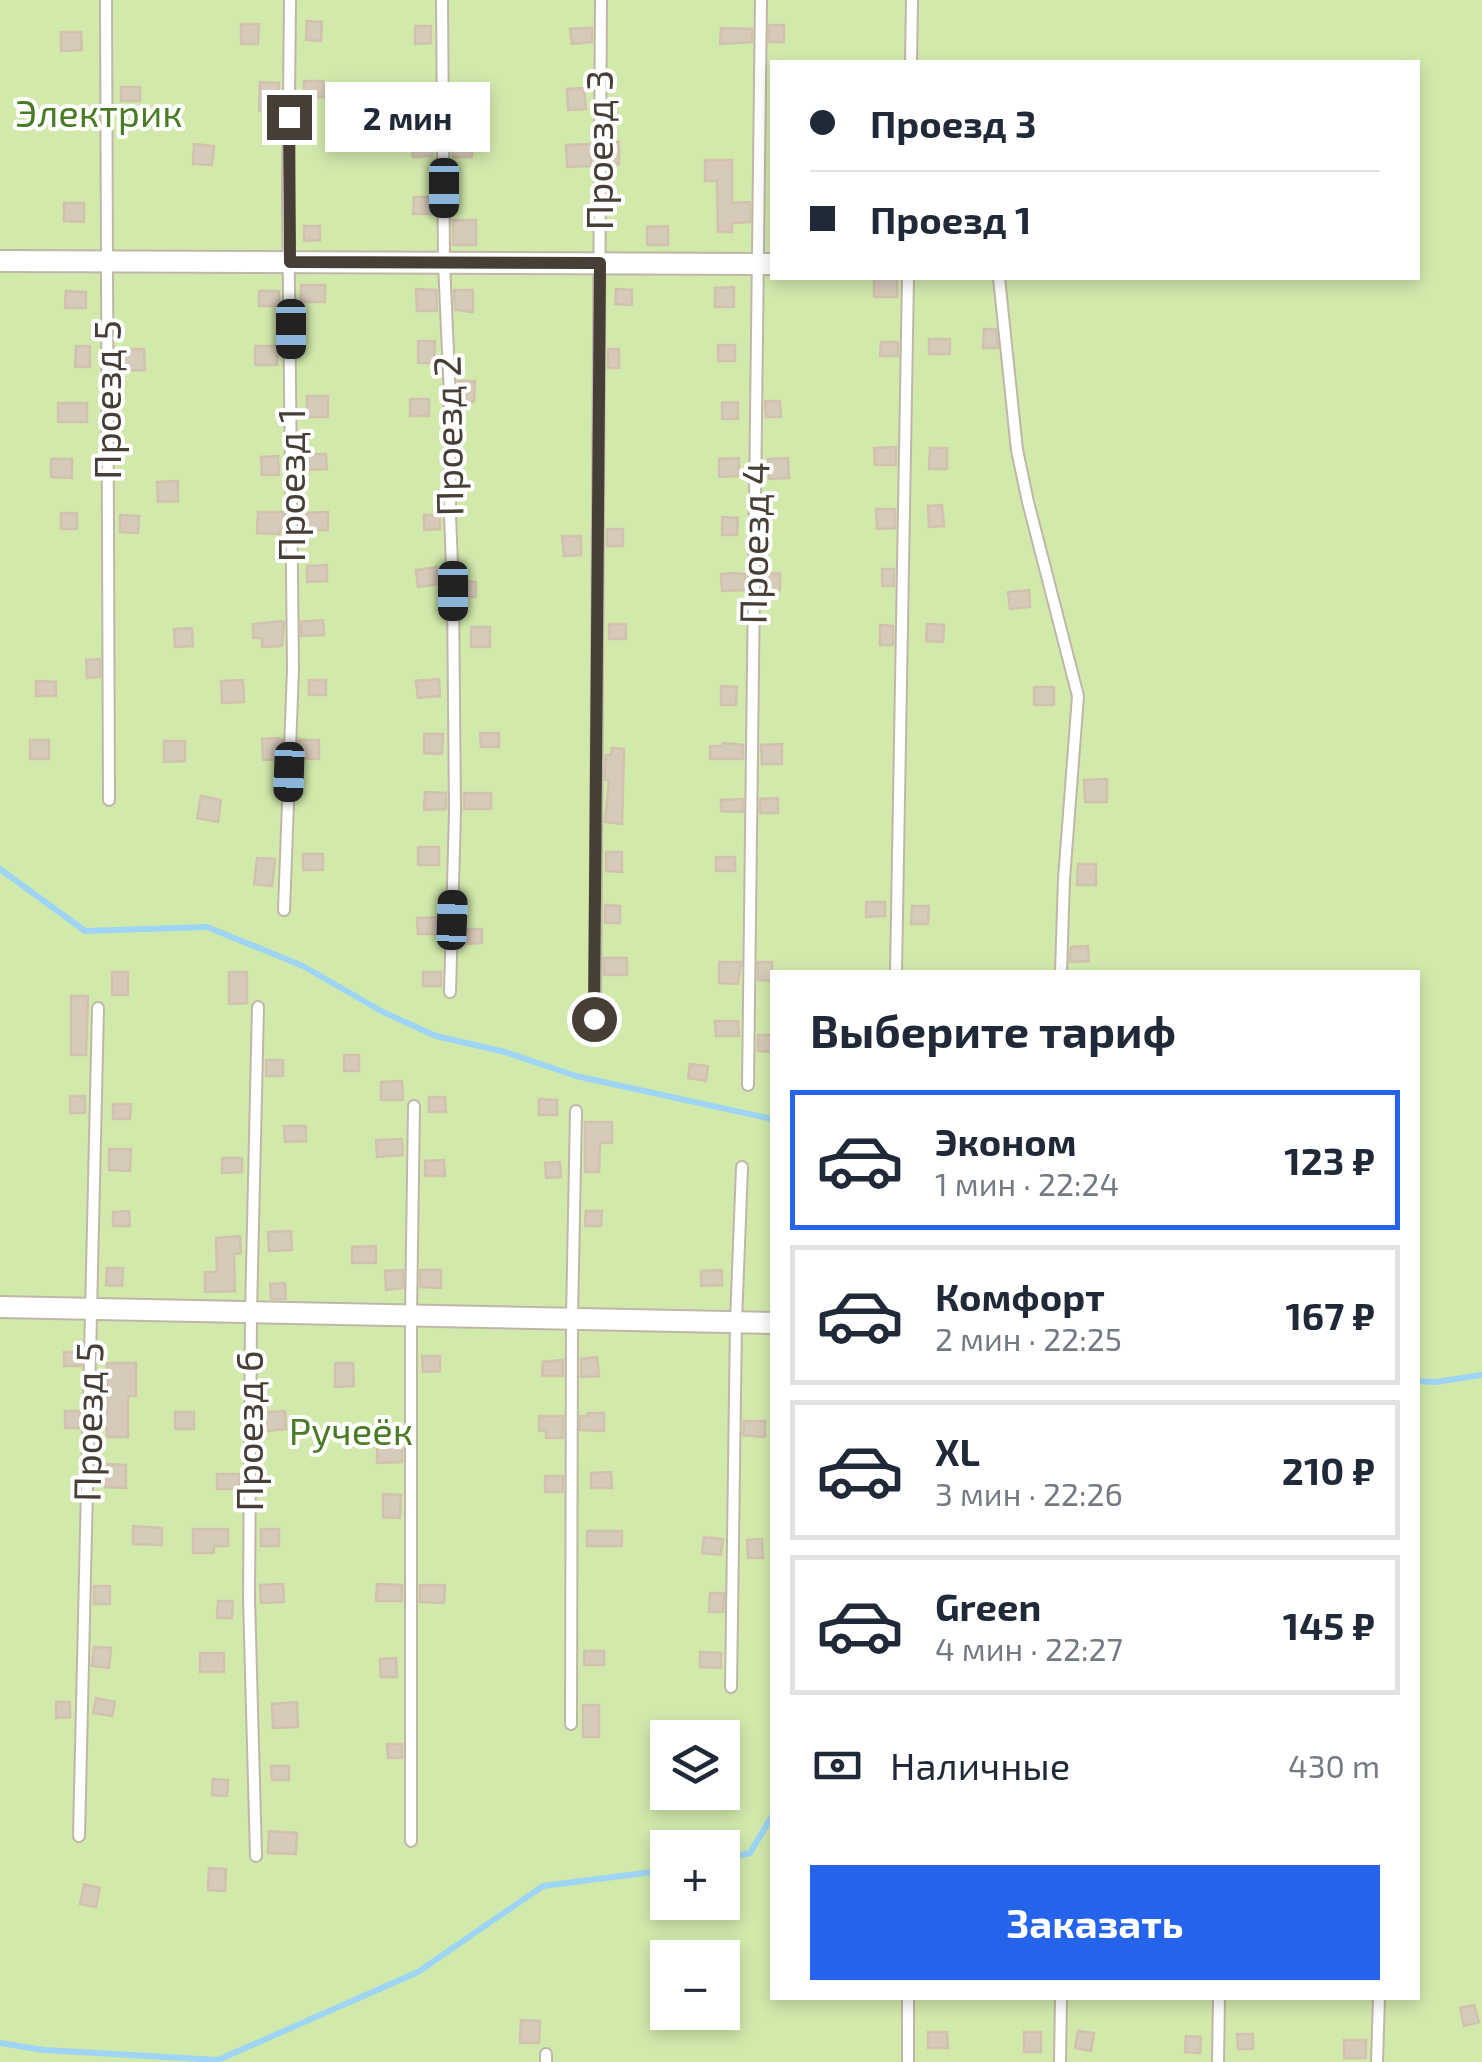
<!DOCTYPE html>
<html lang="ru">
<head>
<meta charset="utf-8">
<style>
  :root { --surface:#fff; --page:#f6f6f7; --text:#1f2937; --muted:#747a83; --line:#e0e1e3; --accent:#2563eb }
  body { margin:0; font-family:"Exo 2",sans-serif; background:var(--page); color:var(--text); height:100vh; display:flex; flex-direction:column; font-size:38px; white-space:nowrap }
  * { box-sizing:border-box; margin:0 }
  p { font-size:32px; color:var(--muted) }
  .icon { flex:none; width:55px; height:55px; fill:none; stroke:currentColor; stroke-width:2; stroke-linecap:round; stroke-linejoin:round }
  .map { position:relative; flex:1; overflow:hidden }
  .details { position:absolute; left:770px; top:970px; width:650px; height:1030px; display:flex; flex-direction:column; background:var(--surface); border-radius:0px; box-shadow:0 5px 15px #0003 }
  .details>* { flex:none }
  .banner { position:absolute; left:770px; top:60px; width:650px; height:220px; border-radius:0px; box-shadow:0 5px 15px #0003; display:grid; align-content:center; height:220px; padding:0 40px; background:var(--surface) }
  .tools { position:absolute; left:650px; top:1720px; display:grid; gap:20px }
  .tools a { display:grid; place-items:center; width:90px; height:90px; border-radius:0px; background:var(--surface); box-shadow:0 5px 15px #0003; font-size:50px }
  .end { position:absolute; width:45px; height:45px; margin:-22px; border:12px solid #473f35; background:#fff; box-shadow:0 0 0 5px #fff }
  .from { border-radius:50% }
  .bubble { position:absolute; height:70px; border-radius:0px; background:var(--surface); box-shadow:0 5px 15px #0003; font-size:32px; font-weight:700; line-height:70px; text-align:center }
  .car { position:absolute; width:30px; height:60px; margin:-30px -15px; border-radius:12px; box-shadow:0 0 8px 2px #0007; background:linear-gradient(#222 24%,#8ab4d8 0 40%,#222 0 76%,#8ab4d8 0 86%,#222 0) }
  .banner b { display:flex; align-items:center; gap:35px; height:95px; font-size:38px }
  .banner b+b { border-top:2px solid var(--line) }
  .banner i { width:25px; height:25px; background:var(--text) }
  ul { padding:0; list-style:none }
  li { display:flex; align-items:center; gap:30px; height:140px; margin:0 20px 15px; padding:0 20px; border:5px solid var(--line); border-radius:0px }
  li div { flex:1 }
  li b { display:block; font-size:38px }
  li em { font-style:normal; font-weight:700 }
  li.active { border-color:var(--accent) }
  li>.icon { width:90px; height:90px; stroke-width:1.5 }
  h2 { padding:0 40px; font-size:45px; line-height:120px }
  .pay { display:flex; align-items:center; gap:25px; height:110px; padding:0 40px; font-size:38px }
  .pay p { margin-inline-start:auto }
  .primary-button { display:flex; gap:20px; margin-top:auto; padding:20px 40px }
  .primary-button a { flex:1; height:115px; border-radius:0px; background:var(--accent); color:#fff; font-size:40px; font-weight:700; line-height:115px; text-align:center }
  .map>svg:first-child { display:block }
</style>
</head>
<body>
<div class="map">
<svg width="1482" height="2062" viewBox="0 0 1482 2062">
  <rect width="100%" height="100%" fill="#f4efe6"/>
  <!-- green -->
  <path fill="#d1eaac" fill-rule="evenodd" d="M0,0H1482V2062H0ZM772,62H1418V278H772ZM772,972H1418V1998H772ZM668,1738H722V1792H668ZM668,1848H722V1902H668ZM668,1958H722V2012H668Z"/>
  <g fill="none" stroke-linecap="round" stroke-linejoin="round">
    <!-- stream -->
    <path stroke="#9ed5f4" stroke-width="6" d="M0,869L85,931L207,927L303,966L383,1012L436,1036L505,1052L576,1076L772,1119
      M1418,1381L1436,1382L1482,1375
      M722,1859L750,1853L772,1816
      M0,2043L44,2050L218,2060L418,1972L543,1886L668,1870"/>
  </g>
  <!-- building -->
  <path fill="#d6caba" stroke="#d1c1ad" stroke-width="2.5" d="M307,21L322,22L321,41L306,40Z
    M241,24H259L258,44H241Z
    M769,25H784V42H769Z
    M415,26H431V43L415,44Z
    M585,28H592V42L572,44L570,29Z
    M721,28L752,29V42L720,44Z
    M61,32H81L82,50L61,51Z
    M304,81H324V97H304Z
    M260,82L279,83L278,111H259Z
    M428,84V99L408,100V85Z
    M121,87H140V101H121Z
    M584,88L586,109L568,110L567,89Z
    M432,141V156L413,157L412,142Z
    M619,142V164L609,165V143Z
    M453,143H472V157H453Z
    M194,144L214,146L212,165L193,164Z
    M591,144V166L567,167L566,145Z
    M705,160H732V203L750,202V222L732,223V232H718L717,181H705Z
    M414,197H435V214H413Z
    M64,203H84V222L64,221Z
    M453,220H476V245H453Z
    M304,226H320V240L304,241Z
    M668,226V245H647V227Z
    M874,278H897V297H874Z
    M301,285H325V302H301Z
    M734,287V307H715V288Z
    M416,289L436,290L437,311H417Z
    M616,289L632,290V305L615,304Z
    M454,290H473V312L455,310Z
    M66,291L86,292V308H65Z
    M259,291H279V306H259Z
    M984,329H996L998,348H983Z
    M929,339H950V354H929Z
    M418,341H435L434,363H418Z
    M881,342H898V356H880Z
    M718,345H735V361H718Z
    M76,346H90V367H75Z
    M255,346H278L277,365H255Z
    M117,349H144L145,370L118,371Z
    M608,349H619V368H608Z
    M458,381H475L474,402L459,401Z
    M307,396H328V417H307Z
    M410,399H429V416H410Z
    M765,401H780L781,417H766Z
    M738,402V419H722V403Z
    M58,403H87V422H58Z
    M896,447V465H875L874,448Z
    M930,448H947V469H929Z
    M307,454H326L327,469L307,470Z
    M278,456L279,475H262L261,457Z
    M739,458V476L719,477V459Z
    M788,458L789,478L769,479L768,459Z
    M51,459H72V478L51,477Z
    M178,481V501L158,502L157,482Z
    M942,505L944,526L929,527L928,506Z
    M876,509H895V528L877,529Z
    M258,512H283V530H280V534L257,533Z
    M328,512V530H300V513Z
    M61,513H77V529H61Z
    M120,515L139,516L138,533L120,532Z
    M424,515H440V529L424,530Z
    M722,517L738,518L737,535H722Z
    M607,529H623V546H607Z
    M562,536H581V555L564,556Z
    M327,565V581L307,582V566Z
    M437,567L439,584L418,587L416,570Z
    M882,569H894V586H882Z
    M736,573L745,574V590L722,591L721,574Z
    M780,573V590H763V574Z
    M461,581L476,582V597H462Z
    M1029,590L1030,607L1010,609L1008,592Z
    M323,620L324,635L301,636V622Z
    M281,621L284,623L282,646L262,647V638H253V624Z
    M609,624H626V639H609Z
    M927,624L944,625L943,642L926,641Z
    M880,625L893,626V645H880Z
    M471,627H490V647H471Z
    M192,628L193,646L175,647L174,629Z
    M100,659V677L87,678L86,660Z
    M439,679L440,696L418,698L416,681Z
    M243,680L244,702L222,703L221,681Z
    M309,680H326V695H309Z
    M36,681L56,682V696H36Z
    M721,686L737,687L736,705H721Z
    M1034,687H1054V705H1034Z
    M480,733H499V747H481Z
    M424,734H443L442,754L424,753Z
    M277,738L282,740L281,759L263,760L262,739Z
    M30,740H49V759H30Z
    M299,740H319V759H298Z
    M164,741H185V761L164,762Z
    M723,743L743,745V759H710V746H723Z
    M782,744V764H762L761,745Z
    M612,748L624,749L622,824L605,822L609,780H605V763L606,755H611Z
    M1107,779V802H1085L1084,780Z
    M425,792L446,793V809L424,810Z
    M464,793H491V809H464Z
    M201,796L221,800L218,822L197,818Z
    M778,798V813H760V799Z
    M743,799V812L721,811V800Z
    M418,847H439V865H418Z
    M606,852H622V872L606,871Z
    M303,854H323V870H303Z
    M716,857H735V871H716Z
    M257,858L275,859L272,886L254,884Z
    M1078,864H1096V885H1077Z
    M866,902H885V916L866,917Z
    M605,905L620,906V923H605Z
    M912,906H929L928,924H911Z
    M443,917V934H418L417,918Z
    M463,929H482V943L464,944Z
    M1088,946L1089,961L1070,962L1071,947Z
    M604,958H627V975H604Z
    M719,962H741L738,984L719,983Z
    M758,962H772V981L758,980Z
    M112,972H128V995H112Z
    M229,972H247V1003L229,1004Z
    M423,972H441V986H423Z
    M71,996H88L86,1055H71Z
    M715,1021H738L739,1036H716Z
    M758,1035H772V1052L758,1051Z
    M344,1055H359V1071H344Z
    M266,1060H283V1076H266Z
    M690,1064L708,1066L706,1081L688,1078Z
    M402,1081L403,1100H381V1082Z
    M70,1096H85V1113H70Z
    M429,1097H445L446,1112H429Z
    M539,1099L557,1100V1115H539Z
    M113,1104H131L130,1119H113Z
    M585,1122H612V1143H600L599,1172H585Z
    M284,1126H306V1141L285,1142Z
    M402,1139L403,1155L377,1157L376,1140Z
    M109,1149H131L130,1171L109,1170Z
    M222,1158H242V1172L222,1173Z
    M444,1160L445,1176H425V1161Z
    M560,1162L561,1177L546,1178L545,1163Z
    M129,1211L130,1226H113V1212Z
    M586,1211H602L601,1226H585Z
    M291,1231L292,1250L269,1251L268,1232Z
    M240,1236L241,1253L234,1254L235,1291L205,1292V1272H217L216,1238Z
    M376,1246V1263H352V1247Z
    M107,1268H123L122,1286L106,1285Z
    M403,1270V1288L386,1290L385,1271Z
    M420,1270H441V1288L420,1287Z
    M722,1270V1285L701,1286V1271Z
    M285,1283L286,1299H271L270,1284Z
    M64,1352H81V1366H64Z
    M422,1356H440V1371L423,1372Z
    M597,1357L599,1376L581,1377V1359Z
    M563,1360V1376H542L543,1362Z
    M107,1363H136V1396H128V1437H107V1428H97L98,1411L107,1412Z
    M335,1363H353L354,1386L335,1387Z
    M65,1411H80V1428H65Z
    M285,1411L286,1429L267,1431L266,1412Z
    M175,1412H194V1429H175Z
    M588,1413H604V1431L580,1430V1416H588Z
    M539,1416H563V1438H546V1431H539Z
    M744,1421H765V1437L743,1435Z
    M402,1444V1462L377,1463V1445Z
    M105,1464L126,1465V1488L105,1487Z
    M611,1472L612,1488H591V1473Z
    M217,1474H239V1489H217Z
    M545,1476H563V1492H545Z
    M383,1494L401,1495L400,1518L383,1517Z
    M133,1526L162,1528V1545L133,1544Z
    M193,1529H228V1546H214V1553H193Z
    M261,1529H279V1546H261Z
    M587,1531H622V1546H587Z
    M704,1537L723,1539L721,1555L702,1553Z
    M762,1539L763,1558H748L747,1540Z
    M283,1584L284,1602L261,1603L260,1585Z
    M377,1584L402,1585V1601H376Z
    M420,1585H445L444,1603L420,1602Z
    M94,1586H110V1604H94Z
    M710,1593H724L723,1612H709Z
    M218,1601H233L232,1618H217Z
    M94,1647L111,1648L109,1668L92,1666Z
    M584,1651H604V1665H584Z
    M700,1652L721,1653V1668L700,1667Z
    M200,1653H224V1672H200Z
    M396,1658L397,1677H381L380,1659Z
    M96,1698L115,1702L112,1716L93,1713Z
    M56,1702H70V1717L56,1718Z
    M297,1702L298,1727L273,1728L272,1704Z
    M583,1705H599V1737H583Z
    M387,1744H402V1758H388Z
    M271,1766H289V1780H272Z
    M213,1779L228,1780L227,1796L212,1795Z
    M269,1831L297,1833L296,1854L268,1853Z
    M209,1868L226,1869L225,1891L208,1890Z
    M84,1884L100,1888L96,1907L80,1904Z
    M1474,2005L1479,2022L1464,2026L1460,2008Z
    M521,2020L540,2021L539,2043H520Z
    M1078,2031L1094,2033L1091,2051L1075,2048Z
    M928,2032H947L948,2048H928Z
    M1024,2032H1041V2052H1024Z
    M1237,2034H1253V2049H1238Z
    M1186,2036L1201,2037L1200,2053L1185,2052Z
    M1344,2040H1366V2058H1344Z"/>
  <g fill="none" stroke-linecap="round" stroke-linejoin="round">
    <defs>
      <path id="lane" d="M106,0L109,800
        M442,0L444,263L450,397V515L453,591L455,813L450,992
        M911,62L912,0
        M999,278L1017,450L1028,502L1078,696L1064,879L1061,972
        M284,910L293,669L288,196L290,0
        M896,972L908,278
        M595,1019L601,0
        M748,1085L761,0
        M731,1687L736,1322L742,1167
        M571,1724L572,1318L576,1111
        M79,1836L98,1008
        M411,1841V1315L414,1106
        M256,1856L249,1598L251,1312L258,1007
        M546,2062V2054
        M908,2062V1998
        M1060,2062L1061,1998
        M1218,2062L1219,1998
        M1377,2062L1379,1998"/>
      <path id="street" d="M0,261L772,264
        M0,1307L772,1323"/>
    </defs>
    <!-- lane casing -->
    <use href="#lane" stroke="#c0b6a8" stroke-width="14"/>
    <!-- street casing -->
    <use href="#street" stroke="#c0b6a8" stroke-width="24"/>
    <!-- lane -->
    <use href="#lane" stroke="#fff" stroke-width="10"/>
    <!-- street -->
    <use href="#street" stroke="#fff" stroke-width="20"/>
  </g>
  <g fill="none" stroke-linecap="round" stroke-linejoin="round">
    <!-- route -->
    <path stroke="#473f35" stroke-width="12" d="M289,117L290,262L600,263L594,1019"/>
  </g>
  <g text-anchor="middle" stroke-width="8" stroke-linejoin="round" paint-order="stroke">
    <!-- park labels -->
    <g font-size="38" fill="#4a7b25" stroke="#fff">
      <text x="99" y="127">Электрик</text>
      <text x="351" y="1445">Ручеёк</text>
    </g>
    <!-- street labels -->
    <g font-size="38" fill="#473f35" stroke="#fff">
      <text transform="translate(600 150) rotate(-90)" y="13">Проезд 3</text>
      <text transform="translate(108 400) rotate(-90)" y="13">Проезд 5</text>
      <text transform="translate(449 436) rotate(-91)" y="13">Проезд 2</text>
      <text transform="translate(292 485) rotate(-90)" y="13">Проезд 1</text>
      <text transform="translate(755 543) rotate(-89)" y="13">Проезд 4</text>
      <text transform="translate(89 1422) rotate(-89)" y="13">Проезд 5</text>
      <text transform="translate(250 1431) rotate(-90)" y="13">Проезд 6</text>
    </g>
  </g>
</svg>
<div class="tools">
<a><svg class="icon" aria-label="layers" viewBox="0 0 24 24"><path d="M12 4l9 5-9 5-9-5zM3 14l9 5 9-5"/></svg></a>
<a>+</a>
<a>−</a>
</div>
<i class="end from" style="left:594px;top:1019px"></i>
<i class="end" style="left:289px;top:117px"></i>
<div class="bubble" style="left:325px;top:82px;width:165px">2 мин</div>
<i class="car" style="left:444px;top:188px;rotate:180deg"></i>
<i class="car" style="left:291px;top:329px;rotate:180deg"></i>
<i class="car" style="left:453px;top:591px;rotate:180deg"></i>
<i class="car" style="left:289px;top:772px;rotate:182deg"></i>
<i class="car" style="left:452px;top:920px;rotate:2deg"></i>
<div class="banner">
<b><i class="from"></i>Проезд 3</b>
<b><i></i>Проезд 1</b>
</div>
<section class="details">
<h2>Выберите тариф</h2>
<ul>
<li class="active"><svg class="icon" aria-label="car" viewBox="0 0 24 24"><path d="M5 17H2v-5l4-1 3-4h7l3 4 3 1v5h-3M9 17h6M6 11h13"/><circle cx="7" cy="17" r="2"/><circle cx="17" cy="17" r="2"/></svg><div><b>Эконом</b><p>1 мин · 22:24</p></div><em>123 ₽</em></li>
<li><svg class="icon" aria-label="car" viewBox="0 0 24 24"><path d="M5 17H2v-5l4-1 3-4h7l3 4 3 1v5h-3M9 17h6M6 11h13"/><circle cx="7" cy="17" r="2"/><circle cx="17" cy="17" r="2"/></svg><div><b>Комфорт</b><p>2 мин · 22:25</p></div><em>167 ₽</em></li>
<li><svg class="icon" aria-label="car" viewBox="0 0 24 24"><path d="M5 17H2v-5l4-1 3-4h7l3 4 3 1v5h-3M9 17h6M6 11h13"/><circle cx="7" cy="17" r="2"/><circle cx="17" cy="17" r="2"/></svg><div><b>XL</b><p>3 мин · 22:26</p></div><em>210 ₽</em></li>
<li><svg class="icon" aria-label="car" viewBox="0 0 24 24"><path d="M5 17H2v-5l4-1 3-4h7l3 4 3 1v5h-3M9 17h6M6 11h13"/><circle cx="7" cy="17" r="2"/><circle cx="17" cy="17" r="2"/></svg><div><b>Green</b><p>4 мин · 22:27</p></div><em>145 ₽</em></li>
</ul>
<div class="pay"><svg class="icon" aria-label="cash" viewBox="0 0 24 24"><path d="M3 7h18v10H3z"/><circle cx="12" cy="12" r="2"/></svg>Наличные<p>430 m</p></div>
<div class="primary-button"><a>Заказать</a></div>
</section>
</div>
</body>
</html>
